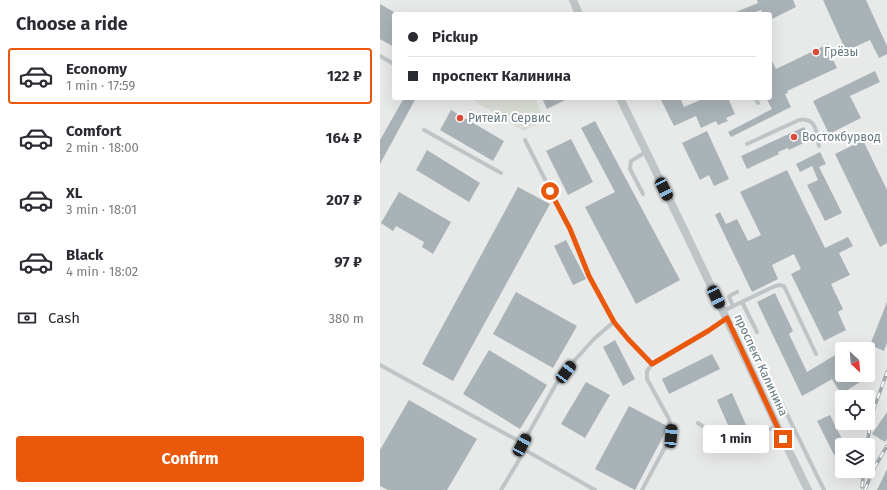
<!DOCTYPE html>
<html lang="en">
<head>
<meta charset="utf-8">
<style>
  :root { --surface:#fff; --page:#f7f7f7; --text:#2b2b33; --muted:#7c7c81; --line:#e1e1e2; --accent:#ea580c }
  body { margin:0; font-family:"Fira Sans",sans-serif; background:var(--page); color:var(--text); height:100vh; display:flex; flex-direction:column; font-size:15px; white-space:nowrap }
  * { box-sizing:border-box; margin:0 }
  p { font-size:13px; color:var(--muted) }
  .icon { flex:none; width:22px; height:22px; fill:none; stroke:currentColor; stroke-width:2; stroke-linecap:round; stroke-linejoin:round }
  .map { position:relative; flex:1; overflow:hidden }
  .side { display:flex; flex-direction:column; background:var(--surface); width:380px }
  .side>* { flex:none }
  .banner { position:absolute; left:12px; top:12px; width:380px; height:88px; border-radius:4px; box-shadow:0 4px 16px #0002; display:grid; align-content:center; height:88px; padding:0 16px; background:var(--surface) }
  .needle { width:26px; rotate:154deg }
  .tools { position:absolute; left:455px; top:342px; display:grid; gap:8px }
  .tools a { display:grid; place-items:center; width:40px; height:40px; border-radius:4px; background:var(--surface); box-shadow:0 4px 16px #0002; font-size:20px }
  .end { position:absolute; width:18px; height:18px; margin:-9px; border:5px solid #ea580c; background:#fff; box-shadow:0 0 0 2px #fff }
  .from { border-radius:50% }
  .bubble { position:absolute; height:28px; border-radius:4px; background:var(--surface); box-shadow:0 4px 16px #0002; font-size:13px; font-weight:700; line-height:28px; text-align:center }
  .car { position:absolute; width:12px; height:24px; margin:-12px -6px; border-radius:5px; box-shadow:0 0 3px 1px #0007; background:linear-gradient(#222 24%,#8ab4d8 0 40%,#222 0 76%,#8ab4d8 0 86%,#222 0) }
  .banner b { display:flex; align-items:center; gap:14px; height:38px; font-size:15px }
  .banner b+b { border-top:1px solid var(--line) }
  .banner i { width:10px; height:10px; background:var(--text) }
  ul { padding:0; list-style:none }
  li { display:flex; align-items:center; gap:12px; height:56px; margin:0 8px 6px; padding:0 8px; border:2px solid transparent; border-radius:4px }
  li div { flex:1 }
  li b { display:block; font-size:15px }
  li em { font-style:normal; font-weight:700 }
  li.active { border-color:var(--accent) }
  li>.icon { width:36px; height:36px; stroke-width:1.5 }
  h2 { padding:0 16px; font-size:18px; line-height:48px }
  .pay { display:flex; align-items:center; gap:10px; height:44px; padding:0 16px; font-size:15px }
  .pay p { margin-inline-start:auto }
  .cta { display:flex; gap:8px; margin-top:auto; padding:8px 16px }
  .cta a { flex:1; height:46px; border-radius:4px; background:var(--accent); color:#fff; font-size:16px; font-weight:700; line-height:46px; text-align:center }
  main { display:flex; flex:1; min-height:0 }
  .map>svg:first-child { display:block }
</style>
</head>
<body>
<main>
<section class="side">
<h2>Choose a ride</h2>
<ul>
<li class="active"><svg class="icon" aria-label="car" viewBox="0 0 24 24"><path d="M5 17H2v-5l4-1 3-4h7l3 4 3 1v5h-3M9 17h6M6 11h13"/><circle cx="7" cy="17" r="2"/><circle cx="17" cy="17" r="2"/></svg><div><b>Economy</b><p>1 min · 17:59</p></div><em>122 ₽</em></li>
<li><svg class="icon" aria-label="car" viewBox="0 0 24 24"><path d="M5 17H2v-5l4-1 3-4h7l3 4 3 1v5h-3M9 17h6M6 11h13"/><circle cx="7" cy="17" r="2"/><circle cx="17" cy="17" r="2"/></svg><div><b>Comfort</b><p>2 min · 18:00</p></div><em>164 ₽</em></li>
<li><svg class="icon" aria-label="car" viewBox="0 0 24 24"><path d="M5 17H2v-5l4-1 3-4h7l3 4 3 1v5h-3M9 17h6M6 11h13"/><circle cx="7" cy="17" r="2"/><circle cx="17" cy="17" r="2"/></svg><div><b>XL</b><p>3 min · 18:01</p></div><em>207 ₽</em></li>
<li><svg class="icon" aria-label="car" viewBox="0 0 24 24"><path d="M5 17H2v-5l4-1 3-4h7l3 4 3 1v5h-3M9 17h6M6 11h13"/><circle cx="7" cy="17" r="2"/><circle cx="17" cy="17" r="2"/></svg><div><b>Black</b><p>4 min · 18:02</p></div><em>97 ₽</em></li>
</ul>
<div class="pay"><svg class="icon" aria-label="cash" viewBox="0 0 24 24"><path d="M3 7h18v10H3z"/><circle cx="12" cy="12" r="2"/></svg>Cash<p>380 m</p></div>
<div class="cta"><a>Confirm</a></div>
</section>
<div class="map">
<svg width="507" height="490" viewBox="0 0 507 490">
  <rect width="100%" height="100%" fill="#fafaf8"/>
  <!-- built -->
  <path fill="#e8eae9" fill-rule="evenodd" d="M0,0H507V490H0ZM14,14H390V98H14ZM462,349H488V375H462ZM462,397H488V423H462ZM462,445H488V471H462Z"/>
  <!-- green -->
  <path fill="#dbdfd7" d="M90,98H155L163,116L160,123L143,131Z"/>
  <!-- building -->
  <path fill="#a9b3b7" d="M377,0H413L416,7L390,20V14H383L381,10L371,14H351L378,3Z
    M443,0H486L507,46V54L499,58L490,40L466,51Z
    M0,4L14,12V47L0,39Z
    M446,45L457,68L407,91L408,93L405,94L411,107L351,137L348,132L392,109L386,98H390V57L396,69Z
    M495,71L500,82L470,96L481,118L449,134L433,101Z
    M24,98H36L0,164V140Z
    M162,98H189L167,109Z
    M280,98H300L304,107L325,98H348L355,114L346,118L348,121L338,125L336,121L321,128L316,116L294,126Z
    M71,110L124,141L113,161L60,130Z
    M215,121L300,280L256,304L205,207L235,192L201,128Z
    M424,127L430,140L409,150L408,148L398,152L399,154L367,169L361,156Z
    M327,131L349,179L334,186L329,175L320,180L302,143Z
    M191,139L213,182L188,195L166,151Z
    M483,140L507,190V243L500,247L455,154Z
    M47,150L100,183L89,202L36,170Z
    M440,152L446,164L439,167L462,213L445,221L427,185L438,180L432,166L420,172L416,164Z
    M407,170L445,248L468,237L473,246L459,253L470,275L451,284L463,309L458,312L466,330L444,341L411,274L421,269L414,254L392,265L398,279L372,292L335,215L340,212L346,224L357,219L368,241L381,235L360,192Z
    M138,187L170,204L73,381L42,364Z
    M19,192L71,222L53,254L42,247L44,242L16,226L13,231L1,223Z
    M186,240L206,279L193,285L174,246Z
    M136,292L197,326L173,368L113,334Z
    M395,293L413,331L409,334L427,372L462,351V375H491L461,394L452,379L435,389L422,396L377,302Z
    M507,302V343L504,351L490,345Z
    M235,340L255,379L243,386L223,347Z
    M476,342L480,349H465Z
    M109,350L167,385L140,429L83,394Z
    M332,354L340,369L289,394L282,379Z
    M206,382L230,395L205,438L181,424Z
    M352,393L367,427L352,434L337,400Z
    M29,400L97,439L67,490H8L0,486V450Z
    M249,406L287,426L288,427L255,490L215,469Z
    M507,412V439L505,442L492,434Z
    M450,415L465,445H462V452L454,455L437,421Z
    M507,469V490H497Z"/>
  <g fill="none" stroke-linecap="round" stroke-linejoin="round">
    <!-- service -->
    <path stroke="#bfc5c7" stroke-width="4" d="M0,56L14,64
      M375,98L378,103
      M44,130L121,173
      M145,140L190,229L209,276L234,322L248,339L272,364
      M367,144L419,120C421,120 423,119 426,120C437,121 437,137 439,146
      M263,194L250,169L251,161L266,152
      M362,302L377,332
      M353,306L349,297L351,295L357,292
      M343,311L395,286L400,285L404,286L436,354
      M0,365L137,440L145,450
      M402,404L444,490
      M318,423C326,428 333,435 342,439C360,446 380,433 397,426
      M142,445L176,384L195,360L213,340L223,331L234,322
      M121,490L145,450L215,490
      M262,490L291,436V427L289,419L267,379V371L272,364L328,331L346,319"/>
    <!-- minor -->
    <path stroke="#bfc5c7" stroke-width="8" d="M193,0L199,14
      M240,98C276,172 312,245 347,320C374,376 400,433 428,490"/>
    <defs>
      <path id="rail" d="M487,445L492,414L507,372
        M482,487L484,471
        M485,490L493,470L507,446"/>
    </defs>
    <!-- rail casing -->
    <use href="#rail" stroke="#a1aaae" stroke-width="3.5"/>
    <!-- rail -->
    <use href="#rail" stroke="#fff" stroke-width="2" stroke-dasharray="6" stroke-linecap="butt"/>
  </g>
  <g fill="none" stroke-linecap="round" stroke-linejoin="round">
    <!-- route -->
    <path stroke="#ea580c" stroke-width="5" d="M170,191L190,229L209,276L234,322L248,339L272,364L328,331L347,318L403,439"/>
  </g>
  <!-- markers -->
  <g fill="#d94c39" stroke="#fff" stroke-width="1.5">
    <circle cx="436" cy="52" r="4"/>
    <circle cx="80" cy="118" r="4"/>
    <circle cx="414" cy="137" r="4"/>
  </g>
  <g text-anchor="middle" stroke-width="4" stroke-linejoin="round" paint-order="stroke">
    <!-- poi labels -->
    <g font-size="12" fill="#667981" stroke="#fff" text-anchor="start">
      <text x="444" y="56">Грёзы</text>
      <text x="88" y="122">Ритейл Сервис</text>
      <text x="422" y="141">Востокбурвод</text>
    </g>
    <!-- street labels -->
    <g font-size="12" fill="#667981" stroke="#fff">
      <text transform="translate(381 365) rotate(65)" y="4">проспект Калинина</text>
    </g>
  </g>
</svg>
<div class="tools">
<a><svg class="needle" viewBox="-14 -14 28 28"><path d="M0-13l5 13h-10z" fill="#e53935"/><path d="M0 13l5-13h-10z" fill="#7c7c81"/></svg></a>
<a><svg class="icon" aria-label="locate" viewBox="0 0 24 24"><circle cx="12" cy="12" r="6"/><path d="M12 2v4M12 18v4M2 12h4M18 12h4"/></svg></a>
<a><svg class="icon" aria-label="layers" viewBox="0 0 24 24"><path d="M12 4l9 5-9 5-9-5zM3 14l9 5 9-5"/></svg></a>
</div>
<i class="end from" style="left:170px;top:191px"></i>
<i class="end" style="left:403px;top:439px"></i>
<div class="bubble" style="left:323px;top:425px;width:66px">1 min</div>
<i class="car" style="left:284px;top:189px;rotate:154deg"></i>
<i class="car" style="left:336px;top:297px;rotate:155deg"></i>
<i class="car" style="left:186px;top:372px;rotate:37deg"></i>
<i class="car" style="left:291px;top:436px;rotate:5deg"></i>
<i class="car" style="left:142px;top:445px;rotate:29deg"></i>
<div class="banner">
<b><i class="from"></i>Pickup</b>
<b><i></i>проспект Калинина</b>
</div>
</div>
</main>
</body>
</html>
